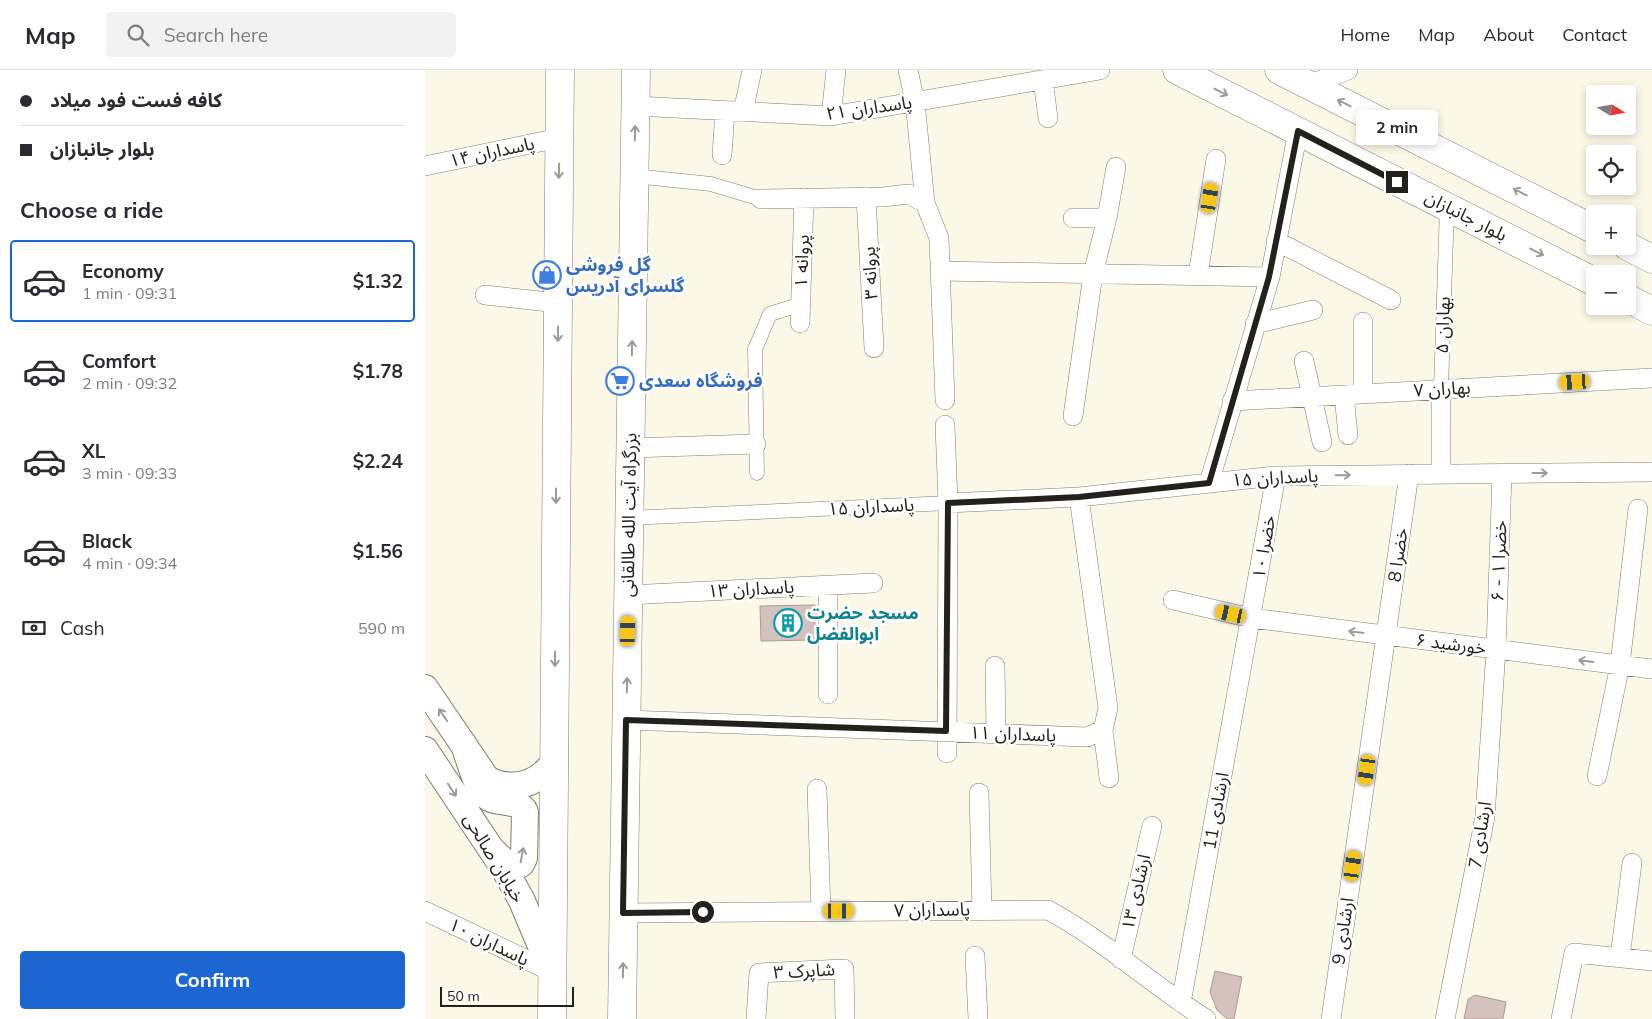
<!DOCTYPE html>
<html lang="en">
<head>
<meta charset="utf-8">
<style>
  :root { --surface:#fff; --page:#f2f2f3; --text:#2b2b33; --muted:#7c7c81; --line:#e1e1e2; --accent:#1b66d1 }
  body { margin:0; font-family:Mulish,"Noto Sans Arabic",sans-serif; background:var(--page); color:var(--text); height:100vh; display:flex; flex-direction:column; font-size:19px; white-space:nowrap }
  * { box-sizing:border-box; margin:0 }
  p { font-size:16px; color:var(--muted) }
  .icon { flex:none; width:28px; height:28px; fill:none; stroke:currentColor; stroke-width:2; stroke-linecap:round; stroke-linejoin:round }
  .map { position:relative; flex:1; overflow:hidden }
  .details { display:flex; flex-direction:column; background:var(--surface); width:425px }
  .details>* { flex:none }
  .hud { display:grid; align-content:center; height:110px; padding:0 20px; background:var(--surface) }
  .needle { width:32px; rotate:101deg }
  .buttons { position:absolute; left:1161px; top:15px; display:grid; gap:10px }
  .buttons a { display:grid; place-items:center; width:50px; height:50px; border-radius:5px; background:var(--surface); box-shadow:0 2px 8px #0003; font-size:25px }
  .scale { position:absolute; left:15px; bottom:12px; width:134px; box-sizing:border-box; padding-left:5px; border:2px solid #23211b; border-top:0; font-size:14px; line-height:18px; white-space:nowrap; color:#23211b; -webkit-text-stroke:4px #fff; paint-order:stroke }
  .end { position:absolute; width:22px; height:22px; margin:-11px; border:6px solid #23211b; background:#fff; box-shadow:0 0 0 2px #fff }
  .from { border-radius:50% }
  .bubble { position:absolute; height:35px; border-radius:5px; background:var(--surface); box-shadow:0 2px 8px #0003; font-size:16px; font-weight:700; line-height:35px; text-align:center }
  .car { position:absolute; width:15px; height:30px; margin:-15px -8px; border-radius:6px; box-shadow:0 0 4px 1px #0007; background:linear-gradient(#f5c518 24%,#345 0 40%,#f5c518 0 76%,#345 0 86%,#f5c518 0) }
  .hud b { display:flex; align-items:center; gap:18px; height:48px; font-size:19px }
  .hud b+b { border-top:1px solid var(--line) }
  .hud i { width:12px; height:12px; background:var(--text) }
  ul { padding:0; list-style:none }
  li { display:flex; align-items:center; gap:15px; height:82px; margin:0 10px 8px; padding:0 10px; border:2px solid transparent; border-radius:5px }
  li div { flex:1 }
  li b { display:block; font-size:19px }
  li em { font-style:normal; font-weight:700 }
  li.current { border-color:var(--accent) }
  li>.icon { width:45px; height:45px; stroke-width:1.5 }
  h2 { padding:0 20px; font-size:22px; line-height:60px }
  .pay { display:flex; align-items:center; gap:12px; height:55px; padding:0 20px; font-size:19px }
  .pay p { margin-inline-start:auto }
  .primary-button { display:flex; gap:10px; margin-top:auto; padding:10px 20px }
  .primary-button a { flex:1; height:58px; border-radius:5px; background:var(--accent); color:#fff; font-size:20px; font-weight:700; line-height:58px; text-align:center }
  header { display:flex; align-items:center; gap:30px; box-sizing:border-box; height:70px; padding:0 25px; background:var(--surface); border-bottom:1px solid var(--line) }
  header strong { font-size:24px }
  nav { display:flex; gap:28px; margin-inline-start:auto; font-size:18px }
  .search { width:350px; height:45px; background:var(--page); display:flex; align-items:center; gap:12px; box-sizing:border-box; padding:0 18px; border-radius:5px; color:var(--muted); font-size:19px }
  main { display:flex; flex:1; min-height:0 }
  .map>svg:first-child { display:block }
</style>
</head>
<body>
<header>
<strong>Map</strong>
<div class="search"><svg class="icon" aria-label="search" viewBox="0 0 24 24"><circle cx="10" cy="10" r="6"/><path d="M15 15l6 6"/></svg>Search here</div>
<nav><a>Home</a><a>Map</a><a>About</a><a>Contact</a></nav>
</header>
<main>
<section class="details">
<div class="hud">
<b><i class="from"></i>کافه فست فود میلاد</b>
<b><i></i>بلوار جانبازان</b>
</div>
<h2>Choose a ride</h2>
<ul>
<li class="current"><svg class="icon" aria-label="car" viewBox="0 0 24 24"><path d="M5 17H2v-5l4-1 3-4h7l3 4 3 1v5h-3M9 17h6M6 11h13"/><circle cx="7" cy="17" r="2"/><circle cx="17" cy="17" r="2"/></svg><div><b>Economy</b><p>1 min · 09:31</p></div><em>$1.32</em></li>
<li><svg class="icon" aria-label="car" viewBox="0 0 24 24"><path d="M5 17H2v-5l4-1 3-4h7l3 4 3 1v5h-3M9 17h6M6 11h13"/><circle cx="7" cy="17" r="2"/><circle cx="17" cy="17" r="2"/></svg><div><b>Comfort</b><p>2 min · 09:32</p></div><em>$1.78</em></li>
<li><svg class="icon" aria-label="car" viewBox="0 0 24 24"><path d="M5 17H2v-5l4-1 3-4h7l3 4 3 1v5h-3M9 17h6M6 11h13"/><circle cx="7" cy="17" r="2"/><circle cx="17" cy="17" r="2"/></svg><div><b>XL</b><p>3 min · 09:33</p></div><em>$2.24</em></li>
<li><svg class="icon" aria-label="car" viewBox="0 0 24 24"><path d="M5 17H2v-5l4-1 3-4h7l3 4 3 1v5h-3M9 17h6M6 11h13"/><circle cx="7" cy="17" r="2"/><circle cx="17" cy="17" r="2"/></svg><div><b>Black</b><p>4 min · 09:34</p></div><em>$1.56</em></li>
</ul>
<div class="pay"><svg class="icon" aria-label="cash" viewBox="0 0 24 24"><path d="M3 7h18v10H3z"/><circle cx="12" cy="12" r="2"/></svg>Cash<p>590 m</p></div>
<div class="primary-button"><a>Confirm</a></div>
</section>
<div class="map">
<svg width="1227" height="949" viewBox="0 0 1227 949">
  <rect width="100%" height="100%" fill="#fcf8e7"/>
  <!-- building -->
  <path fill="#d5c2be" stroke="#ad9a97" d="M390,535V570L336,571L335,536Z
    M790,901L817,907L809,949H802L792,940L785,922Z
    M1050,925L1081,932L1078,949H1039L1043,929Z"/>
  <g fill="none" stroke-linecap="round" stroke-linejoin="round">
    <defs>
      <path id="pedestrian" d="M209,106L286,114L336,129
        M1016,319L1022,137
        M332,403L330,279L345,244L376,234
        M204,448L523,433"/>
      <path id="minor" d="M483,0L490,32L500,133
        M618,10L623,48
        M883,15L923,0
        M210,36L406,46L675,0
        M318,42L327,0
        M406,46L411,0
        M297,85L300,41
        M0,96L134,68
        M441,127L449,278
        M336,129L458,127L483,124L500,133L514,168L520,330
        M648,148H682L668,204L648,346
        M682,148L691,97
        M851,171L966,230
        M516,201L845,207
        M773,205L791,89
        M60,225L133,233
        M938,252V324
        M375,253L379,128
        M830,254L888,240
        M879,291L897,372
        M919,325L923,365
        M807,331L1227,308
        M520,355L523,433L522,683
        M205,378L331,374
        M1016,404V319
        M784,413L845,207L873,61
        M523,433L654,427L851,406L1227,402
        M403,515V624
        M203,525L448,513
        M748,530L826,548L1227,599
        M570,596L571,663
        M201,650L662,667L678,660L683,638L654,427
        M678,660L684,708
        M1172,706L1195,595L1213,439
        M392,719L396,841
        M554,723L557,840
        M0,841L127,902
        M198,843L623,840C679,870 727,915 781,949
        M550,886L553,949
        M1195,887L1207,793
        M696,889L727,756
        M756,933L851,406
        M331,949L334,903L419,899L420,949
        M906,949L984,404
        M1020,949L1060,747L1071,579L1077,404
        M1136,949L1149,883L1227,891"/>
      <path id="secondary" d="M0,618L61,708C78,720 103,717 118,704C122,701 126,696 129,693
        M39,675C44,688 51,717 61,726C72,735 94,728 100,742L99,788L96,794C84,800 76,788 67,780
        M0,680L80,800L97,831L127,902"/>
      <path id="trunk" d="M752,0L1170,212
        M854,0L1170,160
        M1202,176L1227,189
        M1202,228L1227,241
        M127,949L135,0
        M197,949L211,0"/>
    </defs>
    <!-- pedestrian casing -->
    <use href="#pedestrian" stroke="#817d6e" stroke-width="15"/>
    <!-- minor casing -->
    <use href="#minor" stroke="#817d6e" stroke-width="20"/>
    <!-- secondary casing -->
    <use href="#secondary" stroke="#817d6e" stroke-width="28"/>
    <!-- trunk casing -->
    <use href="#trunk" stroke="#817d6e" stroke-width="29"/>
    <!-- pedestrian -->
    <use href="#pedestrian" stroke="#fff" stroke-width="14"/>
    <!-- minor -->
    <use href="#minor" stroke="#fff" stroke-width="19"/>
    <!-- secondary -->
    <use href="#secondary" stroke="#fff" stroke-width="26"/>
    <!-- trunk -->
    <use href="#trunk" stroke="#fff" stroke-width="28"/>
  </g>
  <!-- one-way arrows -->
  <defs><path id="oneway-shaft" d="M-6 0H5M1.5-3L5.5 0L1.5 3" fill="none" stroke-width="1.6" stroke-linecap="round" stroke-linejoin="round" transform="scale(1.25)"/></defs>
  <g stroke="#9c9b98">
    <use href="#oneway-shaft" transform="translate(796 22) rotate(27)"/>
    <use href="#oneway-shaft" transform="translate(919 33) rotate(-153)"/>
    <use href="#oneway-shaft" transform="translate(210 63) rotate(-89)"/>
    <use href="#oneway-shaft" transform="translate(134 101) rotate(91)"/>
    <use href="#oneway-shaft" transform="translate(1095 122) rotate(-153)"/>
    <use href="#oneway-shaft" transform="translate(1112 182) rotate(27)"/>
    <use href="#oneway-shaft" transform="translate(133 264) rotate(90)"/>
    <use href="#oneway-shaft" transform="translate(207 278) rotate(-89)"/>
    <use href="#oneway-shaft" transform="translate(1115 403)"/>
    <use href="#oneway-shaft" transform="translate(918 405) rotate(-1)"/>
    <use href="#oneway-shaft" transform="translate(131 426) rotate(90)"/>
    <use href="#oneway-shaft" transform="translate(931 562) rotate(-173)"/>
    <use href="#oneway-shaft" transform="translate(130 589) rotate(90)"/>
    <use href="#oneway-shaft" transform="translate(1161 591) rotate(-173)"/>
    <use href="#oneway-shaft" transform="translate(202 615) rotate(-89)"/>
    <use href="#oneway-shaft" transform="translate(18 645) rotate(-124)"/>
    <use href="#oneway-shaft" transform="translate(27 720) rotate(57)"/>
    <use href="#oneway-shaft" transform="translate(97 785) rotate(-79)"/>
    <use href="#oneway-shaft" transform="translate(198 900) rotate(-89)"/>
  </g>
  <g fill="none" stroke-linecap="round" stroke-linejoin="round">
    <!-- route -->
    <path stroke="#23211b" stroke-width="6" d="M278,842L198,843L201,650L521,661L523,433L654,427L784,413L844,207L873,61L972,112"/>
  </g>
  <!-- icons -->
  <defs>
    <symbol id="shop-ring" viewBox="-11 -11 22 22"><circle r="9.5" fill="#fff" stroke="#3f7fe0" stroke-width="1.5"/><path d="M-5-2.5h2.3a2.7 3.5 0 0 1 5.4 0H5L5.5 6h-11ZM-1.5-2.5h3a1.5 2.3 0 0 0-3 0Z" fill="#3f7fe0"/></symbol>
    <symbol id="supermarket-ring" viewBox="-11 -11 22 22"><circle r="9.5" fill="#fff" stroke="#3f7fe0" stroke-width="1.5"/><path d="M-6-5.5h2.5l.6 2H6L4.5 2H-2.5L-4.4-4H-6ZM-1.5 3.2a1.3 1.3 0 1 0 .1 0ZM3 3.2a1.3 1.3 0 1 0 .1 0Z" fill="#3f7fe0"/></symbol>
    <symbol id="building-ring" viewBox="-11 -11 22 22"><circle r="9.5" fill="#fff" stroke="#0f9aa8" stroke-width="1.5"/><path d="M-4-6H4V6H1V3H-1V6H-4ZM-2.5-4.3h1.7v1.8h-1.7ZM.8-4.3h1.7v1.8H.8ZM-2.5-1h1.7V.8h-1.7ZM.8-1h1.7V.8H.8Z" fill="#0f9aa8"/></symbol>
  </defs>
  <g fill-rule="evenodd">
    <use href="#shop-ring" x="106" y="189" width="32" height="32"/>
    <use href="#supermarket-ring" x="179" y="295" width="32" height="32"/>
    <use href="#building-ring" x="347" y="537" width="32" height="32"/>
  </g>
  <g text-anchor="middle" stroke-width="5" stroke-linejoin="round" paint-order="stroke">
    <!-- street labels -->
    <g font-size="18" fill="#23211b" stroke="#fff">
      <text transform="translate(444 38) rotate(-8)" y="6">پاسداران ۲۱</text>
      <text transform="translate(67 82) rotate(-12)" y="6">پاسداران ۱۴</text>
      <text transform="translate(1041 146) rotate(27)" y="6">بلوار جانبازان</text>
      <text transform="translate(377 191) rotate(-88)" y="6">پروانه ۱</text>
      <text transform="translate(445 203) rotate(-93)" y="6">پروانه ۳</text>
      <text transform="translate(1018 255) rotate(-88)" y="6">بهاران ۵</text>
      <text transform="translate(1017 319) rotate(-3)" y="6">بهاران ۷</text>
      <text transform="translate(850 408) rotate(-3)" y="6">پاسداران ۱۵</text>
      <text transform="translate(446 437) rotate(-3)" y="6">پاسداران ۱۵</text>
      <text transform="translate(204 445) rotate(-89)" y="6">بزرگراه آیت الله طالقانی</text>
      <text transform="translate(839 477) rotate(-80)" y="6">خضرا ۱۰</text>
      <text transform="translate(973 485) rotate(-82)" y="6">خضرا 8</text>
      <text transform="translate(1074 491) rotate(-88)" y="6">خضرا ۱ - ۶</text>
      <text transform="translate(326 519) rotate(-3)" y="6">پاسداران ۱۳</text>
      <text transform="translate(1026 574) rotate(7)" y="6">خورشید ۶</text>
      <text transform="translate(588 664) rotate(2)" y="6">پاسداران ١١</text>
      <text transform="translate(791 741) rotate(-80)" y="6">ارشادی 11</text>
      <text transform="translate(1055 765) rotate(-81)" y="6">ارشادی 7</text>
      <text transform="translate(69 788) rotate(59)" y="6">خیابان صالحی</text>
      <text transform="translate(711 822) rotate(-77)" y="6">ارشادی ۱۳</text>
      <text transform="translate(507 840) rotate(-1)" y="6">پاسداران ۷</text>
      <text transform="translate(918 861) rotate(-82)" y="6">ارشادی 9</text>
      <text transform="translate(64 872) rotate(26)" y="6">پاسداران ١٠</text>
      <text transform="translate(379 901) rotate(-3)" y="6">شاپرک ۳</text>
    </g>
    <!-- shop labels -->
    <g font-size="18" font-weight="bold" fill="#366cbe" stroke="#fff" text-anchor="start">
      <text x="141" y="201">گل فروشی<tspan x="141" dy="21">گلسرای آدریس</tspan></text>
      <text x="214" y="317">فروشگاه سعدی</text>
    </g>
    <!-- culture labels -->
    <g font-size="18" font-weight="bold" fill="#0d838f" stroke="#fff" text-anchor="start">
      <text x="382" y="549">مسجد حضرت<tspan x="382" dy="21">ابوالفضل</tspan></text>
    </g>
  </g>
</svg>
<div class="buttons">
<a><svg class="needle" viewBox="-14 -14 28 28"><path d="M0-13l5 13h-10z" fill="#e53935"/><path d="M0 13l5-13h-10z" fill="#7c7c81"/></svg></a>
<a><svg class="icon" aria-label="locate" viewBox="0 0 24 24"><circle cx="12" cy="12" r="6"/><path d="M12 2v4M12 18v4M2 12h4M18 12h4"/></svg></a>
<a>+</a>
<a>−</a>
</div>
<div class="scale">50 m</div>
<i class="end from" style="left:278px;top:842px"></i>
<i class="end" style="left:972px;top:112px"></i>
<div class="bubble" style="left:931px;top:40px;width:82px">2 min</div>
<i class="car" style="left:785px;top:128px;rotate:9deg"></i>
<i class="car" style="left:1150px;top:312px;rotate:267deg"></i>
<i class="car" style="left:806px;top:544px;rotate:283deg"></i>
<i class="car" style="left:203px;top:561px;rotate:1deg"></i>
<i class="car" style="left:942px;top:700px;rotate:188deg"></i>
<i class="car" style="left:928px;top:796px;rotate:8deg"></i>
<i class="car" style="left:414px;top:841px;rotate:90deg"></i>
</div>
</main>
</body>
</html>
